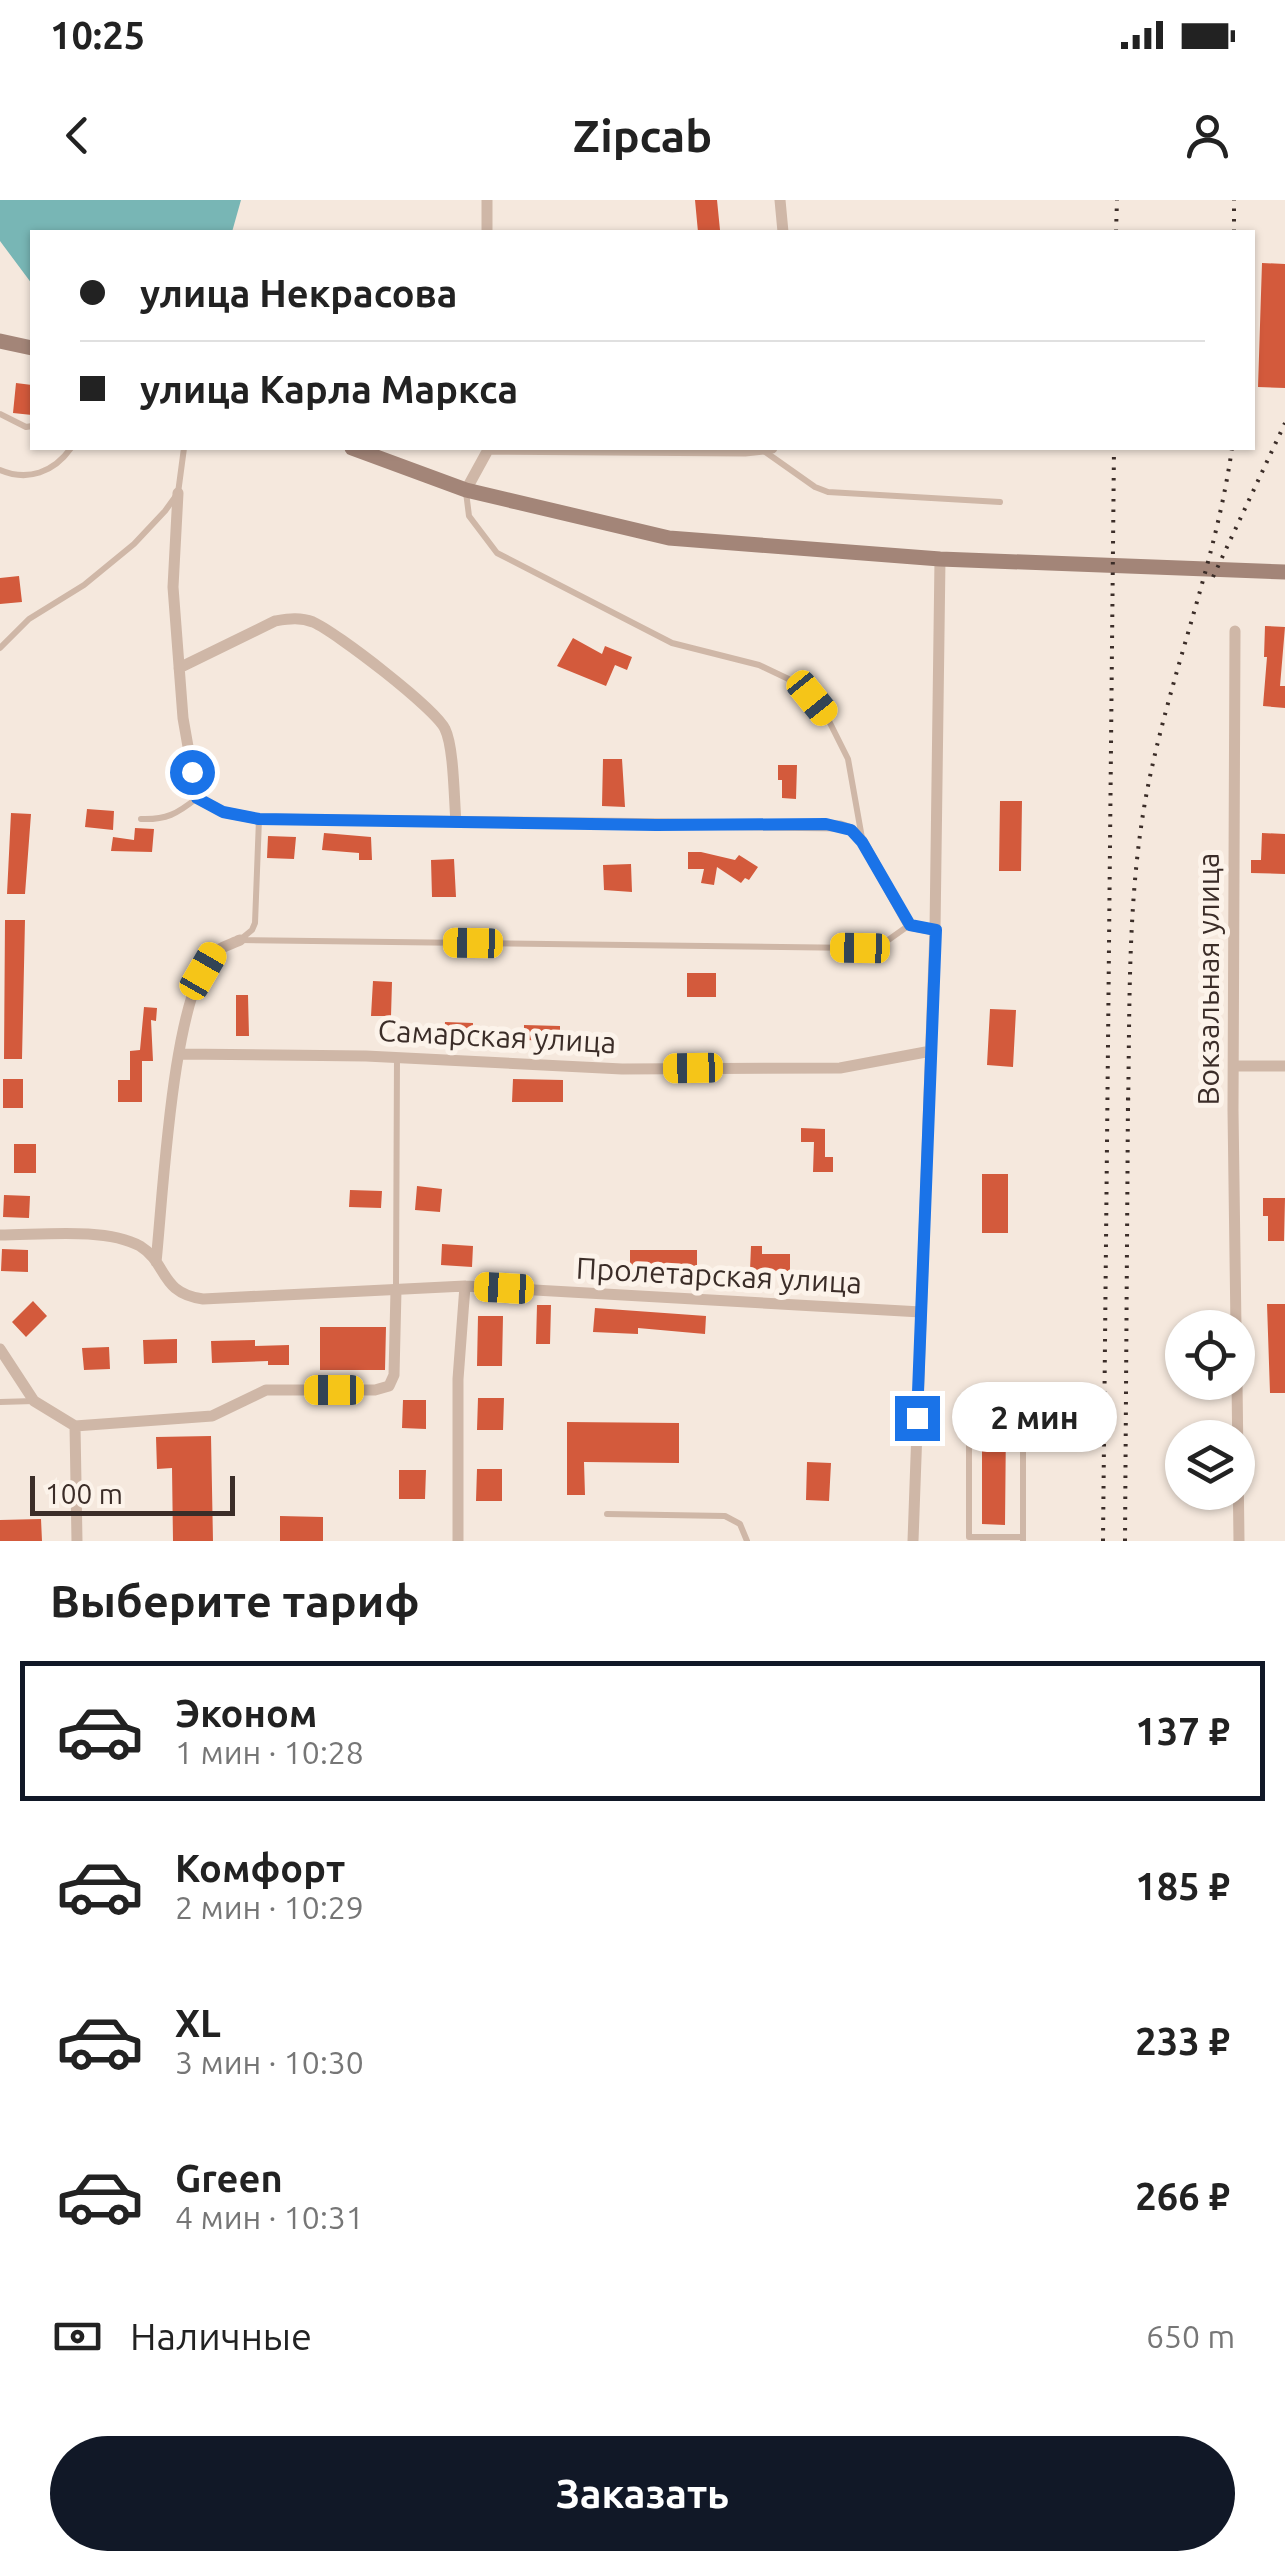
<!DOCTYPE html>
<html lang="ru">
<head>
<meta charset="utf-8">
<style>
  :root { --surface:#fff; --page:#f6f6f6; --text:#222; --muted:#767676; --line:#e0e0e0; --accent:#111827 }
  body { margin:0; font-family:Ubuntu,sans-serif; background:var(--page); color:var(--text); height:100vh; display:flex; flex-direction:column; font-size:38px; white-space:nowrap }
  * { box-sizing:border-box; margin:0 }
  p { font-size:32px; color:var(--muted) }
  .icon { flex:none; width:55px; height:55px; fill:none; stroke:currentColor; stroke-width:2; stroke-linecap:round; stroke-linejoin:round }
  .map { position:relative; height:1341px; overflow:hidden }
  .side { display:flex; flex-direction:column; background:var(--surface); flex:1 }
  .side>* { flex:none }
  .top-card { position:absolute; left:30px; top:30px; width:1225px; height:220px; border-radius:0px; box-shadow:0 2px 8px #0004; display:grid; align-content:center; height:220px; padding:0 50px; background:var(--surface) }
  .tools { position:absolute; left:1165px; top:1110px; display:grid; gap:20px }
  .tools a { display:grid; place-items:center; width:90px; height:90px; border-radius:50%; background:var(--surface); box-shadow:0 2px 8px #0004; font-size:50px }
  .scale { position:absolute; left:30px; bottom:25px; width:205px; box-sizing:border-box; padding-left:10px; border:5px solid #3b2d28; border-top:0; font-size:28px; line-height:35px; white-space:nowrap; color:#3b2d28; -webkit-text-stroke:8px #fcf3ea; paint-order:stroke }
  .end { position:absolute; width:45px; height:45px; margin:-22px; border:12px solid #1a73e8; background:#fff; box-shadow:0 0 0 5px #fff }
  .from { border-radius:50% }
  .bubble { position:absolute; height:70px; border-radius:35px; background:var(--surface); box-shadow:0 2px 8px #0004; font-size:32px; font-weight:700; line-height:70px; text-align:center }
  .car { position:absolute; width:30px; height:60px; margin:-30px -15px; border-radius:12px; box-shadow:0 0 8px 2px #0007; background:linear-gradient(#f5c518 24%,#345 0 40%,#f5c518 0 76%,#345 0 86%,#f5c518 0) }
  .top-card b { display:flex; align-items:center; gap:35px; height:95px; font-size:38px }
  .top-card b+b { border-top:2px solid var(--line) }
  .top-card i { width:25px; height:25px; background:var(--text) }
  ul { padding:0; list-style:none }
  li { display:flex; align-items:center; gap:30px; height:140px; margin:0 20px 15px; padding:0 30px; border:5px solid transparent; border-radius:0px }
  li div { flex:1 }
  li b { display:block; font-size:38px }
  li em { font-style:normal; font-weight:700 }
  li.active { border-color:var(--accent) }
  li>.icon { width:90px; height:90px; stroke-width:1.5 }
  h2 { padding:0 50px; font-size:45px; line-height:120px }
  .pay { display:flex; align-items:center; gap:25px; height:110px; padding:0 50px; font-size:38px }
  .pay p { margin-inline-start:auto }
  .primary-button { display:flex; gap:20px; margin-top:auto; padding:20px 50px }
  .primary-button a { flex:1; height:115px; border-radius:60px; background:var(--accent); color:#fff; font-size:40px; font-weight:700; line-height:115px; text-align:center }
  .status { display:flex; justify-content:space-between; align-items:center; height:70px; padding:0 50px; background:var(--surface); direction:ltr }
  .status svg { height:28px; fill:currentColor }
  header { display:flex; justify-content:space-between; align-items:center; height:130px; padding:0 50px; background:var(--surface); font-size:45px; font-weight:700 }
  .map>svg:first-child { display:block }
</style>
</head>
<body>
<div class="status"><b>10:25</b><svg viewBox="0 0 49 12"><path d="M0 12V9h3v3zM5 12V6h3v6zM10 12V3h3v9zM15 12V0h3v12zM26 1h20v11H26zM47 4h2v5h-2z"/></svg></div>
<header><svg class="icon" aria-label="back" viewBox="0 0 24 24"><path d="M15 5l-7 7 7 7"/></svg>Zipcab<svg class="icon" aria-label="person" viewBox="0 0 24 24"><circle cx="12" cy="8" r="4"/><path d="M4 21q1-7 8-7t8 7"/></svg></header>
<div class="map">
<svg width="1285" height="1341" viewBox="0 0 1285 1341">
  <rect width="100%" height="100%" fill="#f5e8dd"/>
  <!-- water -->
  <path fill="#78b6b5" d="M0,0H241L232,32H32V84L0,41Z"/>
  <!-- building -->
  <path fill="#d35a3c" d="M695,0H717L720,30L698,32Z
    M1262,63L1285,64V188L1258,187Z
    M16,183L32,185V215L13,213Z
    M19,376L22,402L0,404V378Z
    M1265,426L1285,427L1280,486H1285V508L1263,506L1267,457H1264Z
    M573,438L602,454L605,446L632,457L627,470L615,465L606,486L557,466Z
    M603,559H622L625,607L602,606Z
    M778,565H797L796,599L782,598V580H778Z
    M1000,601H1022L1021,671H999Z
    M87,609L114,611L113,630L85,627Z
    M11,613L31,614L25,694H7Z
    M135,628L154,629L152,652L111,651L113,637L134,640Z
    M324,633L371,637L372,660H359V653L322,650Z
    M1262,633L1285,634V674L1251,673V660H1261Z
    M268,636L296,637L294,659L267,658Z
    M688,652H701L735,660L739,655L758,667L749,680L745,678L741,683L717,667L714,685L701,683L704,669H688Z
    M454,659L456,697H432L431,660Z
    M631,664L632,692L604,690L603,665Z
    M5,720H25L22,859H4Z
    M687,773H716V797H687Z
    M373,781L392,782L391,816H371Z
    M236,795H248L249,836H236Z
    M144,807L157,808L156,821L151,820L153,861H142V902H118V880H130V851L140,850Z
    M990,809L1016,810L1013,867L987,865Z
    M445,822L473,823L472,844L444,838Z
    M524,825L560,826V841L524,840Z
    M3,879H23V908H3Z
    M513,879L563,880V902H512Z
    M801,928L825,929V957H833V972H813L814,942H801Z
    M14,944H36V973H14Z
    M982,974H1008V1033H982Z
    M417,986L442,989L440,1012L415,1010Z
    M350,990L382,991L381,1008L349,1007Z
    M4,995L30,996L29,1018L3,1017Z
    M1263,998H1285L1284,1041H1268V1016H1263Z
    M442,1044L473,1046L472,1067L441,1065Z
    M751,1046H762V1054H790V1071L750,1070Z
    M2,1049L28,1050V1072L1,1071Z
    M630,1050H697V1078H679V1069H630Z
    M33,1101L47,1116L26,1137L12,1122Z
    M1267,1104H1285V1193H1270Z
    M537,1105H551L550,1144H536Z
    M595,1108L706,1116L705,1134L638,1128V1134L593,1132Z
    M478,1116H503L502,1166H477Z
    M320,1127H386L385,1170H320Z
    M177,1139V1163L144,1164L143,1140Z
    M255,1140V1146L289,1145V1165H268V1161L212,1163L211,1141Z
    M109,1147L110,1169L84,1170L82,1148Z
    M478,1198H504L503,1230H477Z
    M403,1200H426V1229L402,1228Z
    M982,1221L1006,1222L1005,1325L982,1324Z
    M567,1222L679,1223V1263L584,1262L585,1295H567Z
    M211,1236L213,1341H173L172,1268L157,1269L156,1237Z
    M807,1262L831,1263L829,1301L806,1300Z
    M477,1269H502V1301H476Z
    M399,1270H426L425,1299H399Z
    M280,1316L323,1317V1341H280Z
    M41,1319L42,1341H0V1320Z"/>
  <g fill="none" stroke-linecap="round" stroke-linejoin="round">
    <!-- lane -->
    <path stroke="#cfb7a7" stroke-width="6" d="M0,214L26,227L32,226
      M764,251L815,287L828,292L1000,302
      M0,270C28,282 54,272 71,248
      M466,292L469,316L497,353L672,443L759,465L799,484L826,515L848,559L862,638
      M0,448L29,419L84,385L134,344L165,311L178,293L184,248
      M141,619C166,620 177,614 197,598
      M241,739L252,730L255,723L259,619
      M240,740L860,748L884,743L908,726
      M396,1088L397,857
      M0,1202L34,1201
      M969,1222V1337H1023
      M607,1314L725,1316L740,1324L747,1341
      M1023,1340V1231"/>
    <!-- street -->
    <path stroke="#cfb7a7" stroke-width="11" d="M487,0V32
      M780,0L783,32
      M489,249L745,251L772,248
      M466,290L489,248
      M178,293L173,387L183,518L197,598L223,612L259,619L840,626L851,630L862,641L909,725L935,730
      M1235,431L1233,910L1236,1128
      M179,468L275,421C288,419 300,417 313,422C336,432 436,509 445,529C454,547 454,600 456,622
      M179,854L366,856L622,869L840,868L931,851
      M1235,866H1285
      M0,1035C40,1035 105,1027 140,1046C168,1063 159,1093 203,1099L465,1086L921,1112
      M156,1062C163,997 172,796 213,754C219,747 232,744 240,740
      M0,1149L34,1201L75,1226L212,1216L266,1190H375L389,1186L394,1175L396,1090
      M1237,1182L1239,1341
      M75,1226L77,1341
      M458,1341V1179L465,1086
      M913,1341L935,730L940,359"/>
    <!-- secondary -->
    <path stroke="#a38578" stroke-width="15" d="M0,141L32,148
      M352,248L466,290L669,338L940,359L1285,372"/>
    <!-- rail -->
    <path stroke="#3b2d28" stroke-width="4" stroke-dasharray="2.5 8" stroke-linecap="butt" d="M1116,32L1117,0
      M1234,32V0
      M1213,377L1285,223
      M1128,911C1130,803 1127,692 1148,586C1171,472 1216,362 1232,248
      M1103,1341L1114,248
      M1125,1341L1128,896"/>
  </g>
  <g fill="none" stroke-linecap="round" stroke-linejoin="round">
    <!-- route -->
    <path stroke="#1a73e8" stroke-width="12" d="M192,572L197,598L223,612L259,619L656,625L826,624L851,630L862,642L910,725L936,730L917,1218"/>
  </g>
  <g text-anchor="middle" stroke-width="10" stroke-linejoin="round" paint-order="stroke">
    <!-- street labels -->
    <g font-size="30" fill="#3b2d28" stroke="#fcf3ea">
      <text transform="translate(1209 779) rotate(-90)" y="10">Вокзальная улица</text>
      <text transform="translate(497 837) rotate(3)" y="10">Самарская улица</text>
      <text transform="translate(719 1076) rotate(3)" y="10">Пролетарская улица</text>
    </g>
  </g>
</svg>
<div class="tools">
<a><svg class="icon" aria-label="locate" viewBox="0 0 24 24"><circle cx="12" cy="12" r="6"/><path d="M12 2v4M12 18v4M2 12h4M18 12h4"/></svg></a>
<a><svg class="icon" aria-label="layers" viewBox="0 0 24 24"><path d="M12 4l9 5-9 5-9-5zM3 14l9 5 9-5"/></svg></a>
</div>
<div class="scale">100 m</div>
<i class="end from" style="left:192px;top:572px"></i>
<i class="end" style="left:917px;top:1218px"></i>
<div class="bubble" style="left:952px;top:1182px;width:165px">2 мин</div>
<i class="car" style="left:812px;top:498px;rotate:141deg"></i>
<i class="car" style="left:473px;top:743px;rotate:271deg"></i>
<i class="car" style="left:860px;top:748px;rotate:271deg"></i>
<i class="car" style="left:203px;top:771px;rotate:30deg"></i>
<i class="car" style="left:693px;top:868px;rotate:269deg"></i>
<i class="car" style="left:504px;top:1088px;rotate:273deg"></i>
<i class="car" style="left:334px;top:1190px;rotate:270deg"></i>
<div class="top-card">
<b><i class="from"></i>улица Некрасова</b>
<b><i></i>улица Карла Маркса</b>
</div>
</div>
<section class="side">
<h2>Выберите тариф</h2>
<ul>
<li class="active"><svg class="icon" aria-label="car" viewBox="0 0 24 24"><path d="M5 17H2v-5l4-1 3-4h7l3 4 3 1v5h-3M9 17h6M6 11h13"/><circle cx="7" cy="17" r="2"/><circle cx="17" cy="17" r="2"/></svg><div><b>Эконом</b><p>1 мин · 10:28</p></div><em>137 ₽</em></li>
<li><svg class="icon" aria-label="car" viewBox="0 0 24 24"><path d="M5 17H2v-5l4-1 3-4h7l3 4 3 1v5h-3M9 17h6M6 11h13"/><circle cx="7" cy="17" r="2"/><circle cx="17" cy="17" r="2"/></svg><div><b>Комфорт</b><p>2 мин · 10:29</p></div><em>185 ₽</em></li>
<li><svg class="icon" aria-label="car" viewBox="0 0 24 24"><path d="M5 17H2v-5l4-1 3-4h7l3 4 3 1v5h-3M9 17h6M6 11h13"/><circle cx="7" cy="17" r="2"/><circle cx="17" cy="17" r="2"/></svg><div><b>XL</b><p>3 мин · 10:30</p></div><em>233 ₽</em></li>
<li><svg class="icon" aria-label="car" viewBox="0 0 24 24"><path d="M5 17H2v-5l4-1 3-4h7l3 4 3 1v5h-3M9 17h6M6 11h13"/><circle cx="7" cy="17" r="2"/><circle cx="17" cy="17" r="2"/></svg><div><b>Green</b><p>4 мин · 10:31</p></div><em>266 ₽</em></li>
</ul>
<div class="pay"><svg class="icon" aria-label="cash" viewBox="0 0 24 24"><path d="M3 7h18v10H3z"/><circle cx="12" cy="12" r="2"/></svg>Наличные<p>650 m</p></div>
<div class="primary-button"><a>Заказать</a></div>
</section>
</body>
</html>
